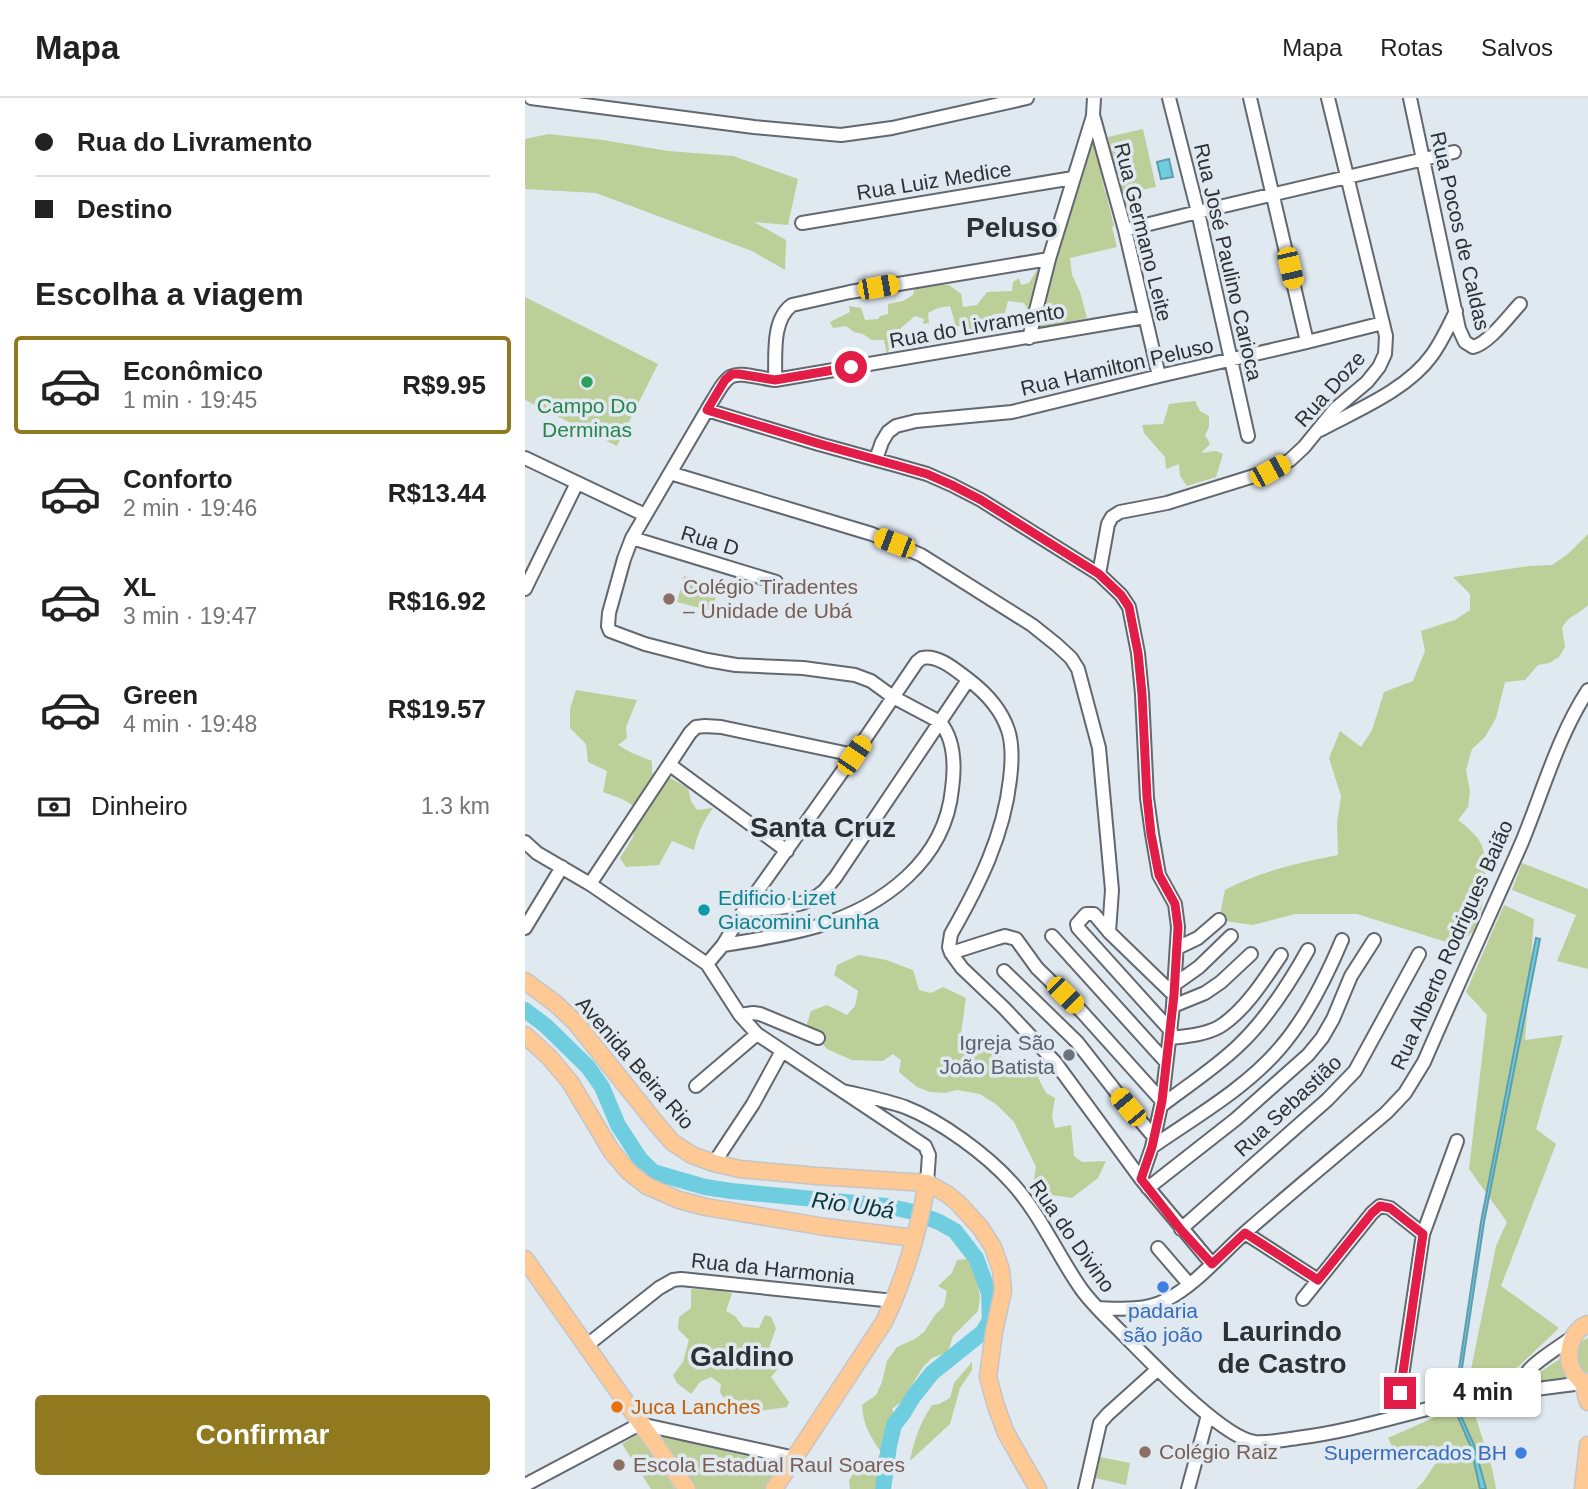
<!DOCTYPE html>
<html lang="pt">
<head>
<meta charset="utf-8">
<style>
  :root { --surface:#fff; --page:#f2f2f2; --text:#222; --muted:#767676; --line:#e0e0e0; --accent:#90791f }
  body { margin:0; font-family:Arial,sans-serif; background:var(--page); color:var(--text); height:100vh; display:flex; flex-direction:column; font-size:26px; white-space:nowrap }
  * { box-sizing:border-box; margin:0 }
  p { font-size:23px; color:var(--muted) }
  .icon { flex:none; width:38px; height:38px; fill:none; stroke:currentColor; stroke-width:2; stroke-linecap:round; stroke-linejoin:round }
  .map { position:relative; flex:1; overflow:hidden }
  .panel { display:flex; flex-direction:column; background:var(--surface); width:525px }
  .panel>* { flex:none }
  .hud { display:grid; align-content:center; height:154px; padding:0 35px; background:var(--surface) }
  .end { position:absolute; width:32px; height:32px; margin:-16px; border:9px solid #e11d48; background:#fff; box-shadow:0 0 0 4px #fff }
  .from { border-radius:50% }
  .bubble { position:absolute; height:49px; border-radius:7px; background:var(--surface); box-shadow:0 2px 5px #0004; font-size:23px; font-weight:600; line-height:49px; text-align:center }
  .car { position:absolute; width:21px; height:42px; margin:-21px -10px; border-radius:9px; box-shadow:0 0 5px 2px #0007; background:linear-gradient(#f5c518 24%,#345 0 40%,#f5c518 0 76%,#345 0 86%,#f5c518 0) }
  .hud b { display:flex; align-items:center; gap:24px; height:66px; font-size:26px }
  .hud b+b { border-top:2px solid var(--line) }
  .hud i { width:18px; height:18px; background:var(--text) }
  ul { padding:0; list-style:none }
  li { display:flex; align-items:center; gap:21px; height:98px; margin:0 14px 10px; padding:0 21px; border:4px solid transparent; border-radius:7px }
  li div { flex:1 }
  li b { display:block; font-size:26px }
  li em { font-style:normal; font-weight:600 }
  li.active { border-color:var(--accent) }
  li>.icon { width:63px; height:63px; stroke-width:1.5 }
  h2 { padding:0 35px; font-size:32px; line-height:84px }
  .pay { display:flex; align-items:center; gap:18px; height:77px; padding:0 35px; font-size:26px }
  .pay p { margin-inline-start:auto }
  .button { display:flex; gap:14px; margin-top:auto; padding:14px 35px }
  .button a { flex:1; height:80px; border-radius:7px; background:var(--accent); color:#fff; font-size:28px; font-weight:600; line-height:80px; text-align:center }
  header { display:flex; align-items:center; gap:42px; box-sizing:border-box; height:98px; padding:0 35px; background:var(--surface); border-bottom:2px solid var(--line) }
  header strong { font-size:33px }
  nav { display:flex; gap:38px; margin-inline-start:auto; font-size:24px }
  main { display:flex; flex:1; min-height:0 }
  .map>svg:first-child { display:block }
</style>
</head>
<body>
<header>
<strong>Mapa</strong>
<nav><a>Mapa</a><a>Rotas</a><a>Salvos</a></nav>
</header>
<main>
<section class="panel">
<div class="hud">
<b><i class="from"></i>Rua do Livramento</b>
<b><i></i>Destino</b>
</div>
<h2>Escolha a viagem</h2>
<ul>
<li class="active"><svg class="icon" aria-label="car" viewBox="0 0 24 24"><path d="M5 17H2v-5l4-1 3-4h7l3 4 3 1v5h-3M9 17h6M6 11h13"/><circle cx="7" cy="17" r="2"/><circle cx="17" cy="17" r="2"/></svg><div><b>Econômico</b><p>1 min · 19:45</p></div><em>R$9.95</em></li>
<li><svg class="icon" aria-label="car" viewBox="0 0 24 24"><path d="M5 17H2v-5l4-1 3-4h7l3 4 3 1v5h-3M9 17h6M6 11h13"/><circle cx="7" cy="17" r="2"/><circle cx="17" cy="17" r="2"/></svg><div><b>Conforto</b><p>2 min · 19:46</p></div><em>R$13.44</em></li>
<li><svg class="icon" aria-label="car" viewBox="0 0 24 24"><path d="M5 17H2v-5l4-1 3-4h7l3 4 3 1v5h-3M9 17h6M6 11h13"/><circle cx="7" cy="17" r="2"/><circle cx="17" cy="17" r="2"/></svg><div><b>XL</b><p>3 min · 19:47</p></div><em>R$16.92</em></li>
<li><svg class="icon" aria-label="car" viewBox="0 0 24 24"><path d="M5 17H2v-5l4-1 3-4h7l3 4 3 1v5h-3M9 17h6M6 11h13"/><circle cx="7" cy="17" r="2"/><circle cx="17" cy="17" r="2"/></svg><div><b>Green</b><p>4 min · 19:48</p></div><em>R$19.57</em></li>
</ul>
<div class="pay"><svg class="icon" aria-label="cash" viewBox="0 0 24 24"><path d="M3 7h18v10H3z"/><circle cx="12" cy="12" r="2"/></svg>Dinheiro<p>1.3 km</p></div>
<div class="button"><a>Confirmar</a></div>
</section>
<div class="map">
<svg width="1063" height="1391" viewBox="0 0 1063 1391">
  <rect width="100%" height="100%" fill="#e0e8f0"/>
  <!-- green -->
  <path fill="#bccf98" d="M618,31L631,89L596,96L583,39Z
    M24,36L78,42L143,53L208,58L273,81L263,127L229,124L261,142L260,172L227,153L71,95L0,91V41Z
    M568,39L580,94L581,95L589,128L587,129L592,149L545,160L547,177L555,194L562,220L514,230L499,205L483,203L480,215L469,216L461,221L459,234L446,238L441,226L431,229L425,208L413,210L403,215L404,225L398,226L399,221L390,218L369,236L362,257L359,242H347L338,236L329,234L321,228L308,230L305,224L325,214L324,208L336,210L340,222L353,221L355,218L363,216V206L378,203L388,197L390,187H424L436,196L438,209L452,207L462,194L487,193L488,184L494,180L496,187L504,185L513,170L528,163Z
    M0,199L133,266L92,348L0,302Z
    M670,303L675,313L684,318V329L680,337L685,346L676,355L691,353L698,356L691,379L662,388L655,378L654,366L641,371L640,359L619,335L617,327L638,326L644,306Z
    M1063,436V507C1052,518 1045,516 1037,530L1040,549L1034,559L1024,565L1013,567L1000,582L980,584L971,620L960,639L947,651L941,672L945,694L943,709L933,722C943,730 954,738 958,751C963,769 959,817 948,833C944,838 936,843 931,847L832,816H770L728,827L694,822L700,792C735,773 773,765 813,757L812,726L816,698L804,660L815,633L836,649L847,632L859,594L888,583L900,553L896,533L930,522L945,512V496L928,479L1004,468L1027,467L1043,456Z
    M159,478L194,487L187,513L152,504Z
    M51,592L112,602L101,629L102,640L93,647L107,655L127,663V675L147,681L163,690L166,703L172,712L188,710C178,724 172,736 169,752L147,743L134,767L101,769L95,760L108,739L111,709L97,701L78,694L82,673L63,664L61,646L45,630V611Z
    M997,765L1063,791V871L1032,863L1051,817L987,792Z
    M979,807L1009,821L1000,942L1038,937L1011,1031L1031,1046L976,1188L1034,1230L994,1268L967,1283L942,1291L971,1148L982,1124L944,1071L962,917L941,894Z
    M334,857L361,862L388,872L394,892L406,895L418,889L441,900L435,942L445,945L458,943L482,964L509,972L521,995L530,1000L527,1019L530,1030L546,1027L549,1058L557,1064L581,1063L573,1080L547,1100L507,1094L511,1069L489,1024L472,1007L455,996L432,992L420,995L405,994L392,989L374,974L376,962L368,956L358,963L327,962L302,951L282,926L286,913L302,907L322,917L330,908L333,893L309,877L312,867Z
    M444,1161L452,1183L455,1199L453,1213L428,1238L423,1254L407,1260L398,1269L377,1303L367,1311L370,1317L357,1344L354,1391H325L324,1382L332,1370L350,1365L356,1354C345,1338 338,1327 337,1307L351,1297L357,1284L362,1263L372,1249L390,1241L399,1234L410,1217L419,1208L422,1193L413,1188L427,1175L432,1162Z
    M166,1191L189,1192L207,1195L201,1213L210,1218L218,1229L234,1230L240,1217L246,1219L251,1230L245,1247L241,1265L253,1264V1271L246,1279L264,1304L262,1309L235,1313L212,1302L198,1299L195,1294L196,1286L186,1279L175,1284L166,1296L152,1285L148,1277L158,1264L164,1242L153,1231L154,1219L166,1210Z
    M1063,1240V1275L1054,1270L1050,1254L1055,1244Z
    M1038,1259L1044,1282L1015,1285L1012,1282L1015,1274Z
    M447,1264V1272L435,1290L425,1326L385,1363C390,1340 394,1327 407,1307L414,1306L425,1300L429,1285Z
    M947,1308L967,1370L971,1391H891L898,1384L913,1362L872,1357L863,1340L908,1320Z
    M114,1335L150,1391H126L97,1346Z
    M128,1335L257,1367L242,1391H170Z
    M575,1359L605,1365L601,1387L570,1380Z"/>
  <!-- water -->
  <path fill="#6fcde0" stroke="#5c9eac" stroke-width="2" d="M644,61L648,79L636,81L632,64Z
    M1011,840L1015,841L959,1124L934,1290L936,1318L949,1347L961,1391H955L946,1349L933,1319L931,1291L956,1124Z"/>
  <g fill="none" stroke-linecap="round" stroke-linejoin="round">
    <!-- river -->
    <path stroke="#6fcde0" stroke-width="16" d="M0,912L21,928L63,969L77,989L93,1027L115,1061L128,1074L180,1089L206,1093L362,1108L388,1114L414,1124L430,1133L451,1160L464,1195L465,1222L458,1234L407,1275L388,1299L379,1314L369,1327L364,1348L358,1391"/>
    <defs>
      <path id="minor" d="M6,0L229,29L316,37L367,30L502,0
        M569,0L568,17L600,132L634,278
        M644,0L673,114L723,338
        M725,0L782,244
        M885,0L934,231L940,244L948,249C964,245 983,219 995,206
        M277,125L548,80
        M600,132L673,114L929,54
        M504,240L524,161L568,18
        M250,282C251,259 246,222 267,207L325,194L524,161
        M182,312C208,269 201,274 250,282L620,219
        M795,332C832,312 882,292 907,257C917,243 924,228 931,213
        M0,360L120,417
        M351,361L357,344L363,334L371,328L391,323L487,314L634,278L782,244L858,225
        M145,375L347,436L396,457L507,527L532,547L546,560L553,571L574,650L587,792L584,834
        M107,440L251,484
        M574,476L583,426L587,419L595,414L642,405L745,373L765,362L779,349L810,311L842,284L854,269L860,256L861,238L803,0
        M0,491L52,385
        M145,667L262,753
        M0,744L12,755L65,786L182,866L215,917L232,936L400,1048L404,1057L402,1085
        M65,786L165,635L171,629L180,628L196,629L329,657
        M219,812C245,811 279,811 299,793C303,789 306,784 310,780L443,582
        M0,830L37,769
        M527,838L641,964
        M198,847L219,812L329,657L392,564L397,560C413,556 432,573 444,582C461,595 476,611 483,632C488,647 487,665 485,681C479,737 454,787 426,836L424,849L426,855L437,870L479,910L530,964L616,1081L687,1166
        M652,850L673,840L694,822
        M426,855L473,840L480,838L491,841L512,870L557,914L637,1003
        M182,866L198,847C230,842 262,837 293,828C358,808 420,763 427,691C430,669 430,642 415,624L368,599L346,583L330,577L278,570L211,567L182,562L120,546L85,533L83,528L84,515L99,461L107,440L182,312L294,346L374,368L402,376L427,387L456,402L574,476L596,497L604,509L613,555L617,596L622,700L627,736L634,777L650,806L653,829L648,908L637,1003L627,1049L616,1081
        M479,873L552,944L592,995L629,1039
        M650,886L674,869L706,838
        M648,908L680,895L696,884L726,856
        M215,917L228,915L235,916L293,940
        M646,933L553,830L552,826L561,816H569L584,834L649,897
        M645,940C661,938 679,937 694,929C719,914 740,881 756,857
        M171,988L232,936
        M318,993C339,998 360,1002 380,1009C416,1023 462,1057 487,1085C516,1117 532,1157 557,1192C568,1207 583,1221 596,1234C622,1260 697,1340 730,1344C744,1345 759,1342 772,1340C823,1334 872,1318 922,1306C967,1296 1012,1291 1058,1285
        M636,1008C662,988 690,970 713,948C742,921 764,886 783,852
        M627,1049C670,1019 720,991 755,950C782,919 801,880 817,842
        M189,1065L228,1006L257,953
        M623,1090L711,1021L783,957L797,940L808,921L826,878L849,842
        M656,1131L802,1002L830,973L894,856
        M720,1135L793,1182
        M633,1150L664,1186
        M778,1201L847,1115L855,1108L865,1110L898,1136
        M572,1210C595,1211 620,1213 641,1202C672,1186 696,1156 722,1133C768,1093 815,1054 861,1015L880,995L899,964C931,890 965,817 997,744C1018,693 1033,638 1063,592
        M61,1248L134,1190L148,1182L156,1181L369,1203
        M1004,1292C1001,1286 999,1281 1002,1275C1007,1265 1039,1246 1049,1238
        M871,1319L898,1136L932,1043
        M0,1387L115,1326L270,1360
        M560,1391L575,1325L583,1316L633,1271
        M663,1391L683,1317"/>
      <path id="major" d="M0,883L31,906L51,925L130,1024L147,1044L167,1057L189,1065L215,1071L292,1078L402,1085L422,1096L433,1105L455,1129L468,1149L476,1172L478,1193L469,1234L463,1279L471,1308L481,1335L513,1391
        M0,937L24,959L45,984L87,1054L104,1074L122,1088L154,1102L181,1109L300,1129L389,1140
        M0,1161L162,1391
        M1063,1226C1046,1232 1040,1256 1047,1271C1049,1277 1054,1280 1058,1285L1063,1284
        M1058,1285L1063,1304
        M249,1391L359,1224C379,1182 394,1131 402,1085
        M1058,1391L1063,1347"/>
    </defs>
    <!-- minor casing -->
    <use href="#minor" stroke="#61686f" stroke-width="16"/>
    <!-- major casing -->
    <use href="#major" stroke="#c4c5c6" stroke-width="19"/>
    <!-- minor -->
    <use href="#minor" stroke="#fff" stroke-width="12"/>
    <!-- major -->
    <use href="#major" stroke="#fec994" stroke-width="16"/>
  </g>
  <g fill="none" stroke-linecap="round" stroke-linejoin="round">
    <!-- route -->
    <path stroke="#e11d48" stroke-width="9" d="M326,269L250,282L214,276H207L200,282L182,312L295,346L374,368L402,376L427,387L456,402L574,476L596,497L604,509L613,555L617,596L622,699L626,736L634,777L650,806L653,829L649,897L637,1003L627,1049L616,1081L656,1132L687,1166L720,1135L793,1182L847,1115L855,1108L865,1110L898,1136L875,1295"/>
  </g>
  <!-- markers -->
  <circle fill="#2e9e5b" stroke="#e0e8f0" stroke-width="2.5" cx="62" cy="284" r="7"/>
  <g fill="#8d6e63" stroke="#e0e8f0" stroke-width="2.5">
    <circle cx="144" cy="501" r="7"/>
    <circle cx="620" cy="1354" r="7"/>
    <circle cx="94" cy="1367" r="7"/>
  </g>
  <circle fill="#0f9aa8" stroke="#e0e8f0" stroke-width="2.5" cx="179" cy="812" r="7"/>
  <circle fill="#6b7280" stroke="#e0e8f0" stroke-width="2.5" cx="544" cy="957" r="7"/>
  <g fill="#3f7fe0" stroke="#e0e8f0" stroke-width="2.5">
    <circle cx="638" cy="1189" r="7"/>
    <circle cx="996" cy="1355" r="7"/>
  </g>
  <circle fill="#e8710a" stroke="#e0e8f0" stroke-width="2.5" cx="92" cy="1309" r="7"/>
  <g text-anchor="middle" stroke-width="7" stroke-linejoin="round" paint-order="stroke">
    <!-- street labels -->
    <g font-size="21" fill="#2e3134" stroke="#e0e8f0">
      <text transform="translate(409 83) rotate(-9)" y="7">Rua Luiz Medice</text>
      <text transform="translate(935 133) rotate(77)" y="7">Rua Pocos de Caldas</text>
      <text transform="translate(618 134) rotate(76)" y="7">Rua Germano Leite</text>
      <text transform="translate(703 164) rotate(77)" y="7">Rua José Paulino Carioca</text>
      <text transform="translate(452 228) rotate(-10)" y="7">Rua do Livramento</text>
      <text transform="translate(592 269) rotate(-13)" y="7">Rua Hamilton Peluso</text>
      <text transform="translate(805 291) rotate(-48)" y="7">Rua Doze</text>
      <text transform="translate(185 443) rotate(17)" y="7">Rua D</text>
      <text transform="translate(927 847) rotate(-66)" y="7">Rua Alberto Rodrigues Baião</text>
      <text transform="translate(110 965) rotate(49)" y="7">Avenida Beira Rio</text>
      <text transform="translate(763 1008) rotate(-43)" y="7">Rua Sebastião</text>
      <text transform="translate(547 1138) rotate(55)" y="7">Rua do Divino</text>
      <text transform="translate(248 1171) rotate(6)" y="7">Rua da Harmonia</text>
    </g>
    <!-- leisure labels -->
    <g font-size="21" fill="#27864d" stroke="#e0e8f0">
      <text x="62" y="315">Campo Do<tspan x="62" dy="24">Derminas</tspan></text>
    </g>
    <!-- education labels -->
    <g font-size="21" fill="#785e54" stroke="#e0e8f0" text-anchor="start">
      <text x="158" y="496">Colégio Tiradentes<tspan x="158" dy="24">– Unidade de Ubá</tspan></text>
      <text x="634" y="1361">Colégio Raiz</text>
      <text x="108" y="1374">Escola Estadual Raul Soares</text>
    </g>
    <!-- culture labels -->
    <g font-size="21" fill="#0d838f" stroke="#e0e8f0" text-anchor="start">
      <text x="193" y="807">Edificio Lizet<tspan x="193" dy="24">Giacomini Cunha</tspan></text>
    </g>
    <!-- worship labels -->
    <g font-size="21" fill="#5b616d" stroke="#e0e8f0" text-anchor="end">
      <text x="530" y="952">Igreja São<tspan x="530" dy="24">João Batista</tspan></text>
    </g>
    <!-- shop labels -->
    <g font-size="21" fill="#366cbe" stroke="#e0e8f0">
      <text x="638" y="1220">padaria<tspan x="638" dy="24">são joão</tspan></text>
      <text x="982" y="1362" text-anchor="end">Supermercados BH</text>
    </g>
    <!-- food labels -->
    <g font-size="21" fill="#c56008" stroke="#e0e8f0" text-anchor="start">
      <text x="106" y="1316">Juca Lanches</text>
    </g>
    <!-- water labels -->
    <g font-size="23" font-style="italic" fill="#08363e" stroke="#e0e8f0">
      <text transform="translate(328 1107) rotate(8)" y="8">Rio Ubá</text>
    </g>
    <!-- district labels -->
    <g font-size="28" font-weight="bold" fill="#2e3134" stroke="#e0e8f0">
      <text x="487" y="139">Peluso</text>
      <text x="298" y="739">Santa Cruz</text>
      <text x="757" y="1243">Laurindo<tspan x="757" dy="32">de Castro</tspan></text>
      <text x="217" y="1268">Galdino</text>
    </g>
  </g>
</svg>
<i class="end from" style="left:326px;top:269px"></i>
<i class="end" style="left:875px;top:1295px"></i>
<div class="bubble" style="left:900px;top:1270px;width:116px">4 min</div>
<i class="car" style="left:765px;top:170px;rotate:167deg"></i>
<i class="car" style="left:353px;top:189px;rotate:80deg"></i>
<i class="car" style="left:745px;top:373px;rotate:61deg"></i>
<i class="car" style="left:369px;top:445px;rotate:291deg"></i>
<i class="car" style="left:329px;top:657px;rotate:34deg"></i>
<i class="car" style="left:540px;top:897px;rotate:135deg"></i>
<i class="car" style="left:603px;top:1009px;rotate:320deg"></i>
</div>
</main>
</body>
</html>
